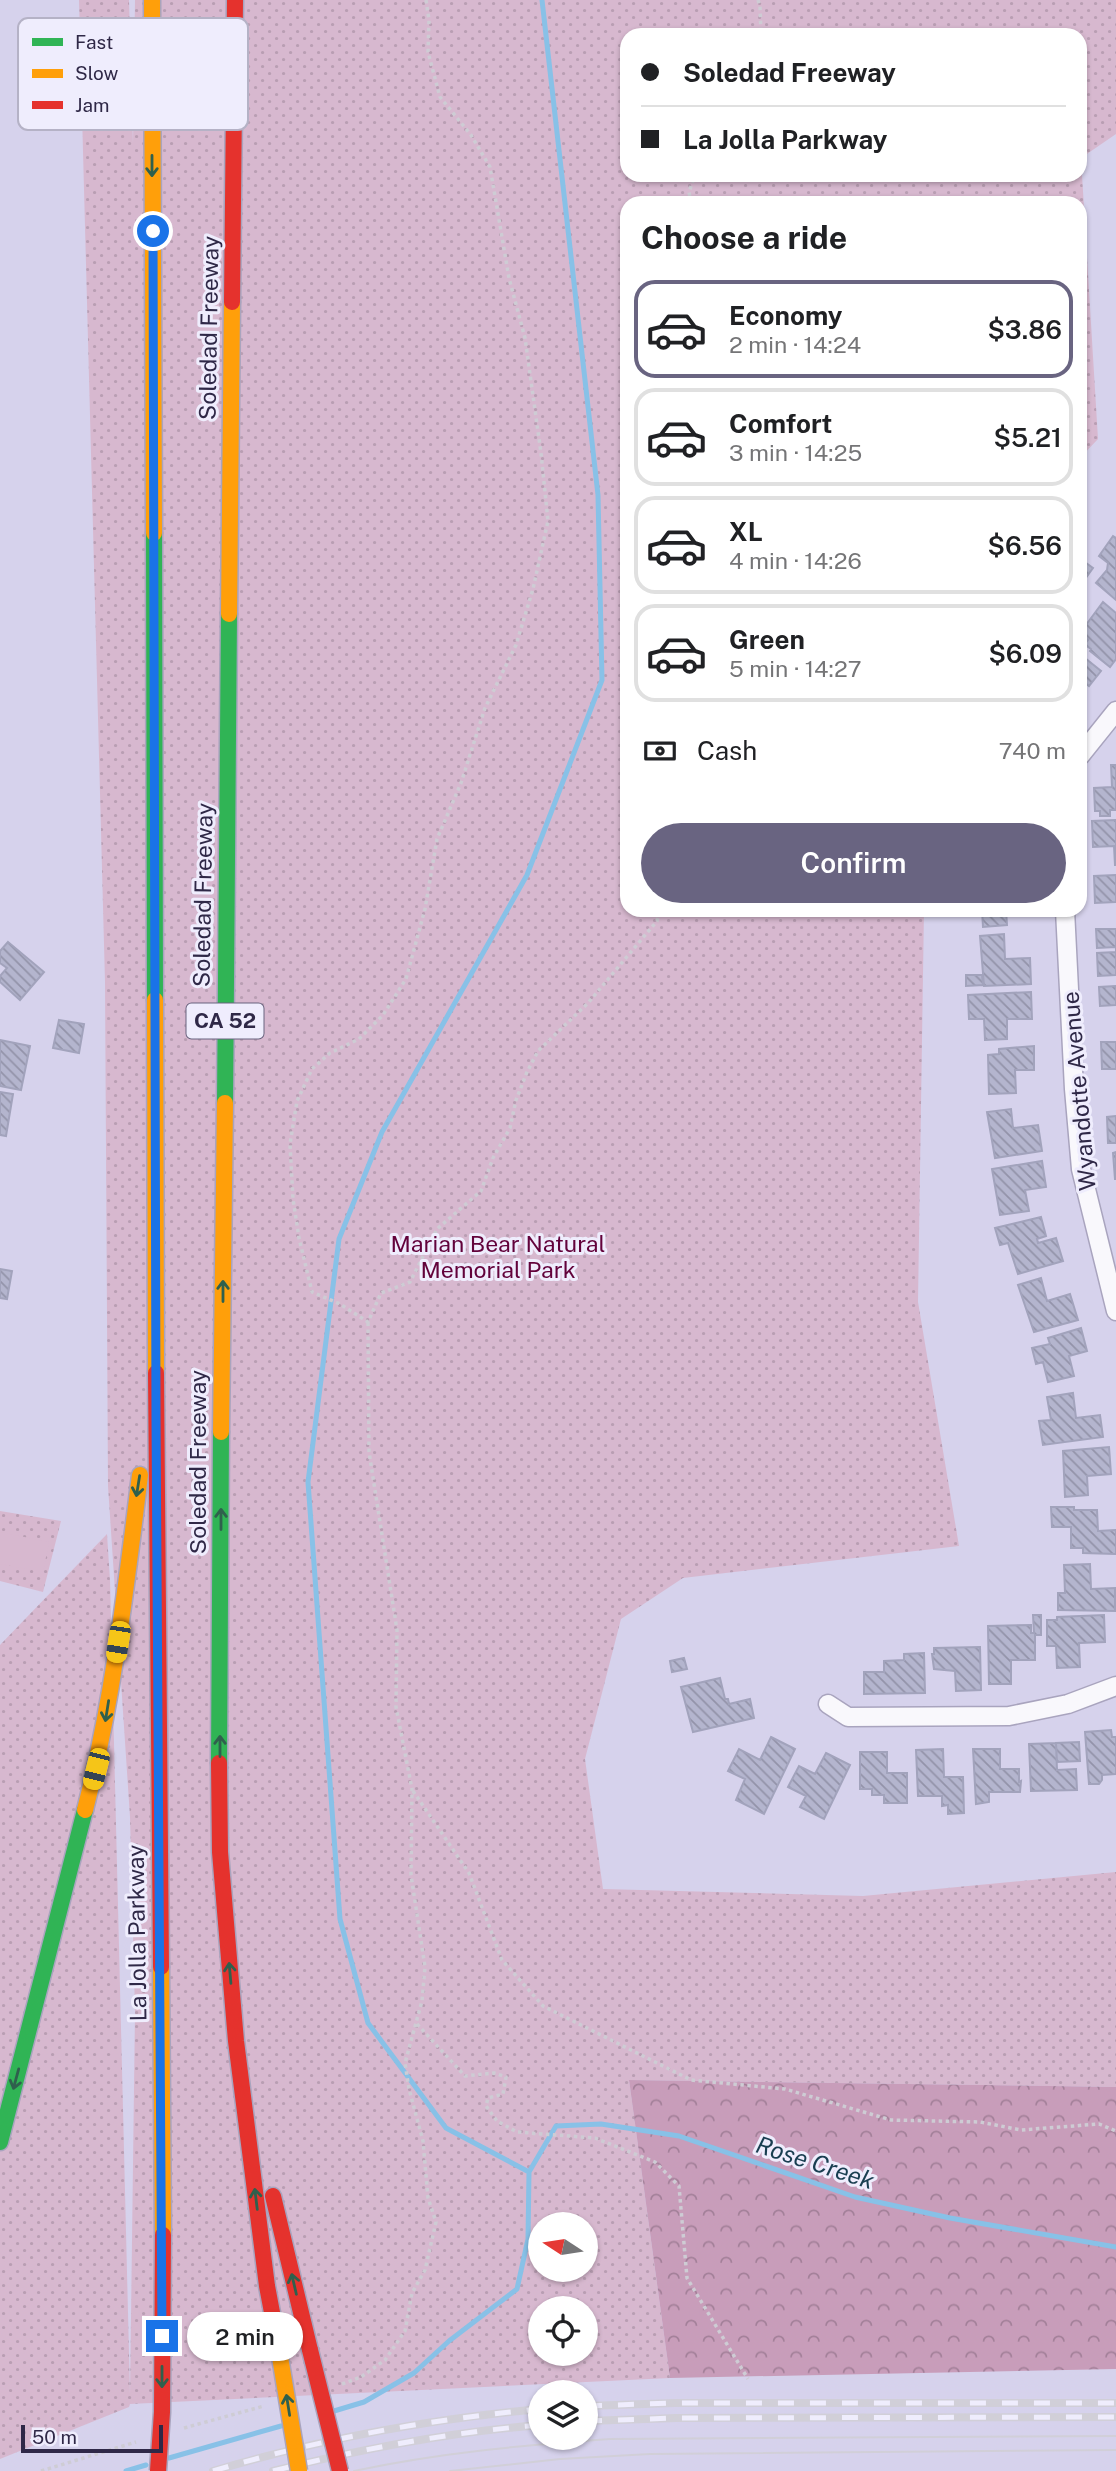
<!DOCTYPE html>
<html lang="en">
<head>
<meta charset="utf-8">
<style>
  :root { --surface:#fff; --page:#f2f2f2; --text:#202124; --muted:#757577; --line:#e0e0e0; --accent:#696481 }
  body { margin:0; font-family:"Public Sans",sans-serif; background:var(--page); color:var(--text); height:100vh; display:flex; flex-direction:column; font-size:26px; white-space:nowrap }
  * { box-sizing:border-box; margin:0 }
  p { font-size:23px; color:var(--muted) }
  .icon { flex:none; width:38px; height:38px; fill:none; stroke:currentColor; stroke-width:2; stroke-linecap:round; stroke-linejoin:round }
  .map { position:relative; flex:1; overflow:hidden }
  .sheet { position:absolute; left:620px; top:196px; width:467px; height:721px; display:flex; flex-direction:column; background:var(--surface); border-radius:21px; box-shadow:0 2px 5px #0004 }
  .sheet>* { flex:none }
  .top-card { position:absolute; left:620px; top:28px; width:467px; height:154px; border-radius:21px; box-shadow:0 2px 5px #0004; display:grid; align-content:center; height:154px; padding:0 21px; background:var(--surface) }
  .needle { width:46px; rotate:282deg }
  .tools { position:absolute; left:528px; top:2212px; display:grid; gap:14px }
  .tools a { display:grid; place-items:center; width:70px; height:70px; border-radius:50%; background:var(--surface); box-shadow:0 2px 5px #0004; font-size:35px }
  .scale { position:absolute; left:21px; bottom:18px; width:142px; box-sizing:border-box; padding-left:7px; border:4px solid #2f2847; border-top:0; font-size:19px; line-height:24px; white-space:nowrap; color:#2f2847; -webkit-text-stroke:5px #efedfd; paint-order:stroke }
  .end { position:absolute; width:32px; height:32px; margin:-16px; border:9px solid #1a73e8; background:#fff; box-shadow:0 0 0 4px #fff }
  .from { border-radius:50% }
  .bubble { position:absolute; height:49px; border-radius:24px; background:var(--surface); box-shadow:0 2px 5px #0004; font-size:23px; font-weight:600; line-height:49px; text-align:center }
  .car { position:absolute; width:21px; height:42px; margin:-21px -10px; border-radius:9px; box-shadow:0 0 5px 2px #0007; background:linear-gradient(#f5c518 24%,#345 0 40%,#f5c518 0 76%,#345 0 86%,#f5c518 0) }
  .top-card b { display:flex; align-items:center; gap:24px; height:66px; font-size:26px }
  .top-card b+b { border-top:2px solid var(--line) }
  .top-card i { width:18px; height:18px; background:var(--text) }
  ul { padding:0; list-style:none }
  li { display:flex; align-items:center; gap:21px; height:98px; margin:0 14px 10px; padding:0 7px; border:4px solid var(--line); border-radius:21px }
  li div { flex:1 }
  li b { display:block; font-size:26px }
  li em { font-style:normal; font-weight:600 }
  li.active { border-color:var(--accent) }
  li>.icon { width:63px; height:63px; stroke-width:1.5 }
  h2 { padding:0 21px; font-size:32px; line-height:84px }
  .pay { display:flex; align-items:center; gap:18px; height:77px; padding:0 21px; font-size:26px }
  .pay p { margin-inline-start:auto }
  .action { display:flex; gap:14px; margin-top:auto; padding:14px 21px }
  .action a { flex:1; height:80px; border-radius:42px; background:var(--accent); color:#fff; font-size:28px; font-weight:600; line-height:80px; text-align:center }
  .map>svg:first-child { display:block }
</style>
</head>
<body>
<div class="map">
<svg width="1116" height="2471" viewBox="0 0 1116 2471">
  <defs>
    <pattern id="green-dots" width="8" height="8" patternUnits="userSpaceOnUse" patternTransform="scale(1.75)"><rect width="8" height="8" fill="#d7b8cf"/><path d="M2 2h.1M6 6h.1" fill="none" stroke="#b99eb3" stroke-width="1.8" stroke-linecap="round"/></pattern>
    <pattern id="forest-crowns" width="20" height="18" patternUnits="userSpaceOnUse" patternTransform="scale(1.75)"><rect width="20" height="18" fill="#c89dba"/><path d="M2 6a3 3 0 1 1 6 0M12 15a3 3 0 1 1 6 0" fill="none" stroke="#a38099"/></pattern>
    <pattern id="building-back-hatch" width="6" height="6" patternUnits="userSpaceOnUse" patternTransform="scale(1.75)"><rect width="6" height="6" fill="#b4b5ce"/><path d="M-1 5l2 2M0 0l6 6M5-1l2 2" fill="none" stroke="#9393a9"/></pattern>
  </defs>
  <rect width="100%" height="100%" fill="#d6d2ec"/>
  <!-- green -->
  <path fill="url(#green-dots)" fill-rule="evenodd" d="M79,0H129L133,144L135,0H1116V134L1081,158L1098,439L1080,458V203H626V910H924L918,1302L959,1546L683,1578L621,1619L585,1759L603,1889L863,1896L1116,1872V2087L629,2080L670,2378L130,2404L129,2407L0,2459V1645L107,1534L110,1580L130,2394L135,2012L130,1817L108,1486L105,982ZM626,35H1080V175H626ZM541,2224H586V2270H541ZM541,2308H586V2354H541Z
    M0,1511L61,1521L43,1592L0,1581Z"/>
  <!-- forest -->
  <path fill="url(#forest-crowns)" d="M629,2080L1116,2087V2369L670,2378Z"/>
  <!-- pitch -->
  <path fill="#d7b8cf" d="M0,1532L49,1542L43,1572L0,1564Z"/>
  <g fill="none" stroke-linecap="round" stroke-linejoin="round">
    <!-- stream -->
    <path stroke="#88c1e7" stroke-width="5" d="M529,2172L446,2128L368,2023L340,1919L308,1482L339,1239L382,1132L527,875L602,680L598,495L542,0
      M334,2411L364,2402L414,2373L449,2341L517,2289L528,2239L529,2172L556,2126L601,2124L679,2136L855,2197L950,2218L1116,2247
      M169,2458L281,2426
      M126,2471L146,2465"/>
  </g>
  <!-- building -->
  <path fill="url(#building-back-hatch)" stroke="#a2a3bc" stroke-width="2" d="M1113,536L1116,538V600L1096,583L1107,570L1108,563L1099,556Z
    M1082,560L1093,568L1085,579L1080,563Z
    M1103,602L1116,613V659L1110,667L1090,651L1091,649L1084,644L1088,640L1080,633Z
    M1080,654L1101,671L1089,686L1080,679Z
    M1111,765H1116V810H1110V816H1100V811H1095L1094,788L1112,787Z
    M1116,820V865H1115L1114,846L1093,847L1092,821Z
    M1116,875V902L1095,903L1094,876Z
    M982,910H1006L1007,925L983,927Z
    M1096,929H1116V975L1098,976L1097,953L1116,952V947L1097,948Z
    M1004,934L1005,959L1030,958L1031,984L984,986L980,936Z
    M8,942L44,972L20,1000L0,982V976L7,968L0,963V951Z
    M966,975H982L983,985L966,986Z
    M1116,986V1005L1100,1006L1099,987Z
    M1031,992L1032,1019H1007V1039L985,1040L984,1019H969L968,995Z
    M59,1020L84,1024L79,1053L53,1048Z
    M0,1040L30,1046L21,1090L0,1086Z
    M1101,1042H1116V1069H1102Z
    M1034,1046V1070H1015L1016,1093L989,1094L988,1055L999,1054V1049Z
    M0,1092L13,1094L6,1136L0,1135Z
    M1011,1109L1013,1128L1038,1125L1042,1151L995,1158L987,1112Z
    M1116,1116V1143H1108L1107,1117Z
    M1116,1152V1179H1115L1113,1153Z
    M1042,1161L1046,1187L1025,1190L1029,1211L1000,1215L992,1169Z
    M1041,1217L1046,1236L1037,1239L1038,1243L1056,1238L1063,1261L1018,1274L1008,1243L1000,1245L995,1228Z
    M0,1269L12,1271L7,1299L0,1298Z
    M1041,1278L1047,1301L1070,1294L1078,1320L1034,1332L1018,1285Z
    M1081,1328L1087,1351L1069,1356L1074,1376L1048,1382L1043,1362L1036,1364L1032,1348L1050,1344L1048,1338Z
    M1073,1393L1076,1418L1100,1415L1103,1437L1043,1445L1039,1421L1051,1420L1047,1397Z
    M1109,1447L1111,1474L1087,1476L1088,1495L1065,1497L1063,1451Z
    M1051,1507H1074V1510H1097L1098,1531L1116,1530V1554L1083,1553V1548H1071V1527H1052Z
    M1090,1564L1091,1589L1115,1588V1611L1058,1610V1593H1065L1064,1565Z
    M1033,1615H1041V1635H1035V1660H1011V1684H989L988,1626L1031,1625V1633H1034Z
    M1104,1615L1105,1642L1079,1643L1080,1667L1057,1668L1056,1646H1047V1620H1057V1617Z
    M980,1647L981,1690L956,1691L955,1671L934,1669L932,1654H934V1648Z
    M924,1653L925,1693L864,1694V1672H884V1661L904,1660V1654Z
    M684,1658L687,1669L672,1672L670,1661Z
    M720,1678L725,1699H728L729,1704L750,1699L754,1718L693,1732L681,1687Z
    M1111,1730L1112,1737H1116V1774L1102,1775V1780L1099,1784H1089L1085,1732Z
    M771,1737L795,1749L764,1814L736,1800L745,1779L728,1771L739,1749L760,1760Z
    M1079,1742L1080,1761L1057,1762L1056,1743Z
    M1056,1743L1057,1770L1076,1769L1077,1790L1031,1791L1029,1744Z
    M943,1749L944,1777H963L964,1813L948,1814V1805L942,1806V1796H918L916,1750Z
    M973,1749H1000V1769H1019V1782L1021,1781L1020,1792H989V1802L976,1804Z
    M860,1752H887V1773H907V1803H884V1795H872V1789H860Z
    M826,1753L850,1765L824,1819L800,1807L806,1796L788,1787L799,1766L815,1774Z"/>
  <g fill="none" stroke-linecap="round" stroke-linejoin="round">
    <defs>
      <path id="street" d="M1080,756L1116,711
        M1065,910L1074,1089L1081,1169L1116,1311
        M828,1704L848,1717L1009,1716L1068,1704L1116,1686"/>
      <path id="fast" d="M154,533L155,1000
        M225,1103L229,614
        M219,1763L221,1432
        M0,2142L85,1810"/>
      <path id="slow" d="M152,0L154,533
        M229,614L232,302
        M155,1000L156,1373
        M221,1432L225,1103
        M85,1810C113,1700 126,1587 140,1475
        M161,1967L163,2235"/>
      <path id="jam" d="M232,302L235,0
        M156,1373L161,1967
        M219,1763L220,1852L236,2041L267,2286L277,2339
        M273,2196L310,2350"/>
    </defs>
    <!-- street casing -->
    <use href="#street" stroke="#a9a4be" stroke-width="21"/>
    <!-- fast casing -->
    <use href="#fast" stroke="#a9a4be" stroke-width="19"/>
    <!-- slow casing -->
    <use href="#slow" stroke="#a9a4be" stroke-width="19"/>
    <!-- jam casing -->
    <use href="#jam" stroke="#a9a4be" stroke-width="19"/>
    <!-- path -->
    <path stroke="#ceccd4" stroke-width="3.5" stroke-dasharray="3.5 3.5" stroke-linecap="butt" d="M426,0L429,20L428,52L440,97L471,135L490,167L509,278L525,338L541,453L548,521L533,589L516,645L485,708L461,783L437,839L425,909L406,979L383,1015L359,1039L330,1053L312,1069L297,1101L290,1144L293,1199L299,1238L312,1292L340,1304L368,1322L381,1293L410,1282L437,1229L481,1191L493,1158L510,1128L516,1100L527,1072L538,1051L588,1003L657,921L660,910
      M758,0L760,6L761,35
      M691,203L689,192L695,175
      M413,1791L469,1873L502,1960L543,2006L691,2080L785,2089L891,2120L980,2122L1021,2130L1099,2124L1116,2131
      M417,2024L465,2076L494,2073L506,2077L503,2094L488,2098L486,2106L497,2121L517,2132L595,2138L655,2162L679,2186L687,2278L748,2379
      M342,2384L361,2377L385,2360L405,2331L412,2293L425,2270L436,2222L428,2198L423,2141L409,2089L405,2063L422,2001L425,1967L411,1875L412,1789L396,1707L397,1630L369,1452L368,1322
      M184,2428L264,2406
      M41,2471L136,2442"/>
    <!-- street -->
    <use href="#street" stroke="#f9f8fc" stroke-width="18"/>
    <!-- fast -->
    <use href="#fast" stroke="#30b455" stroke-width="16"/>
    <!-- slow -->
    <use href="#slow" stroke="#ff9f0a" stroke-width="16"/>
    <!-- jam -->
    <use href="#jam" stroke="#e5322d" stroke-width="16"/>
    <!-- tram -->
    <path stroke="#d1cfd8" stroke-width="2" d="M354,2471C438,2453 525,2445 610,2439L1116,2436
      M450,2471L560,2459L650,2454L1116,2450"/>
    <defs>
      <path id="rail" d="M586,2406L674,2403H1116
        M586,2421L677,2418L1116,2417
        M213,2471C320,2439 430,2419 541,2409
        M273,2471C361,2449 450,2432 541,2425"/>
    </defs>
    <!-- rail casing -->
    <use href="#rail" stroke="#d1cfd8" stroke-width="8"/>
    <!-- rail -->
    <use href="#rail" stroke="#efedfd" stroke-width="5" stroke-dasharray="16" stroke-linecap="butt"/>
    <defs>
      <path id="slow-bridge" d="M277,2339L299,2471"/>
      <path id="jam-bridge" d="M310,2350L340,2471
        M158,2471L162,2412L163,2235"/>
    </defs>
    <!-- slow-bridge casing -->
    <use href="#slow-bridge" stroke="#a9a4be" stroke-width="19" stroke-linecap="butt"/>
    <!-- jam-bridge casing -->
    <use href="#jam-bridge" stroke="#a9a4be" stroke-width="19" stroke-linecap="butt"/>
    <!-- slow-bridge -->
    <use href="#slow-bridge" stroke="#ff9f0a" stroke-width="16"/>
    <!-- jam-bridge -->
    <use href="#jam-bridge" stroke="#e5322d" stroke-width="16"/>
  </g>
  <!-- one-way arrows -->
  <defs><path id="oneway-shaft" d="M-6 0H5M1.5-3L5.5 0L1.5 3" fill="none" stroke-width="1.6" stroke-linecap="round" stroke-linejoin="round" transform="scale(1.75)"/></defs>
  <g stroke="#2f604d">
    <use href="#oneway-shaft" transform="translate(152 166) rotate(90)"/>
    <use href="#oneway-shaft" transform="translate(223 1291) rotate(-90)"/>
    <use href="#oneway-shaft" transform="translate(138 1486) rotate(99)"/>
    <use href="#oneway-shaft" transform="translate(221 1519) rotate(-90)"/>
    <use href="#oneway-shaft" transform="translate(107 1711) rotate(99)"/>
    <use href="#oneway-shaft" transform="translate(220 1746) rotate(-90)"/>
    <use href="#oneway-shaft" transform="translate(230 1973) rotate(-95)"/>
    <use href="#oneway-shaft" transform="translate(16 2079) rotate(105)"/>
    <use href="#oneway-shaft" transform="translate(256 2199) rotate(-97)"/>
    <use href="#oneway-shaft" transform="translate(294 2284) rotate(-103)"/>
    <use href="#oneway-shaft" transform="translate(162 2377) rotate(90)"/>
    <use href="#oneway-shaft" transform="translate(288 2405) rotate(-99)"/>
  </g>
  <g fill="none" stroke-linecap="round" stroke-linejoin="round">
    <!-- route -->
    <path stroke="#1a73e8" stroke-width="9" d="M153,231L156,1420L162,2336"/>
  </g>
  <g text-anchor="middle" stroke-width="6" stroke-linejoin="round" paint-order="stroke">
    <!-- shield labels -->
    <rect fill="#efedfd" stroke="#69637e" stroke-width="2" x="186.5" y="1003.5" width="77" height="35" rx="5"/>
    <g font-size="21" font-weight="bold" fill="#2f2847">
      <text x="225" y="1028">CA 52</text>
    </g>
    <!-- street labels -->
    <g font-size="23" fill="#2f2847" stroke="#efedfd">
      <text transform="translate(209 328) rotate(-89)" y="8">Soledad Freeway</text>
      <text transform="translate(203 895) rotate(-89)" y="8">Soledad Freeway</text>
      <text transform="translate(1079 1091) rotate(-95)" y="8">Wyandotte Avenue</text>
      <text transform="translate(198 1462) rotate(-90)" y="8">Soledad Freeway</text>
      <text transform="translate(137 1933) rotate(-91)" y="8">La Jolla Parkway</text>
    </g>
    <!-- park labels -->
    <g font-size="23" fill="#62023b" stroke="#efedfd">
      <text x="498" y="1252">Marian Bear Natural<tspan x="498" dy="26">Memorial Park</tspan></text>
    </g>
    <!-- water labels -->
    <g font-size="24" font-style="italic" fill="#193e51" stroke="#efedfd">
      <text transform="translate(815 2163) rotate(18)" y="8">Rose Creek</text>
    </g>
  </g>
  <!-- legend -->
  <rect x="18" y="18" width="230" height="112" rx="10" fill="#efedfd" stroke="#b5b2c6" stroke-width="2"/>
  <rect x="32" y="38" width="31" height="8" fill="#30b455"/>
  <rect x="32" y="69" width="31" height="9" fill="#ff9f0a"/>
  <rect x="32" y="101" width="31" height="8" fill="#e5322d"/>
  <g font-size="19" fill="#2f2847">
    <text x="75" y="49">Fast</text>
    <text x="75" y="80">Slow</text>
    <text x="75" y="112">Jam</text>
  </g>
</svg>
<div class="tools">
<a><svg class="needle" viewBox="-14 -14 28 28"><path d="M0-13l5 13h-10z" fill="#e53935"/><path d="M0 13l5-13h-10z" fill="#757577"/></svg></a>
<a><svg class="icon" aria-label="locate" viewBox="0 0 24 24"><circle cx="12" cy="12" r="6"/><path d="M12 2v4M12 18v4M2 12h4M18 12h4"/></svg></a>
<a><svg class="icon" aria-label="layers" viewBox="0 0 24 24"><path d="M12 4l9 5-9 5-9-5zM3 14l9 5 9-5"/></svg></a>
</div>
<div class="scale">50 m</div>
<i class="end from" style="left:153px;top:231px"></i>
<i class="end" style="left:162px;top:2336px"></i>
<div class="bubble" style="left:187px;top:2312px;width:116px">2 min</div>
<i class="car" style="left:118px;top:1642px;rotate:189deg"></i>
<i class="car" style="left:96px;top:1769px;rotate:194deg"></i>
<div class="top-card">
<b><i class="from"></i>Soledad Freeway</b>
<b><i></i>La Jolla Parkway</b>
</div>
<section class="sheet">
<h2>Choose a ride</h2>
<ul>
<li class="active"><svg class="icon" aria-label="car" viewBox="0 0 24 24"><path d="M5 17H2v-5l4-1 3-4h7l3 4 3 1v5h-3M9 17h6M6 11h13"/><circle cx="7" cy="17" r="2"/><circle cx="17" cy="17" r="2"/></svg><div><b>Economy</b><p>2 min · 14:24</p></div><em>$3.86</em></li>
<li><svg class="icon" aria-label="car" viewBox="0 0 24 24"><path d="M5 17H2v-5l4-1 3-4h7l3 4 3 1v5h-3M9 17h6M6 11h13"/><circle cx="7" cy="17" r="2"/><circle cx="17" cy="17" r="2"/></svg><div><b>Comfort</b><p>3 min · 14:25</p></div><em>$5.21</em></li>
<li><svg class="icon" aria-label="car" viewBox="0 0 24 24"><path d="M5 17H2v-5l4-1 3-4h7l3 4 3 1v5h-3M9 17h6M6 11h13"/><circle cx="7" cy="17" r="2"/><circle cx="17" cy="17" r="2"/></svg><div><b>XL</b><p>4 min · 14:26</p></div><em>$6.56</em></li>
<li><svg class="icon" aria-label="car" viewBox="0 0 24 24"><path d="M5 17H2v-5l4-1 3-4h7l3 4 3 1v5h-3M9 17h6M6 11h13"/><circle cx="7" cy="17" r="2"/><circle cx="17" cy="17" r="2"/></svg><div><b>Green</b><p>5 min · 14:27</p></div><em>$6.09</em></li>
</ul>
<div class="pay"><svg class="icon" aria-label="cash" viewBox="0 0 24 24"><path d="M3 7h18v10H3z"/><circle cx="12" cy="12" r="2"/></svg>Cash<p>740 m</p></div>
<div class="action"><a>Confirm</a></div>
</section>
</div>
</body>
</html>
